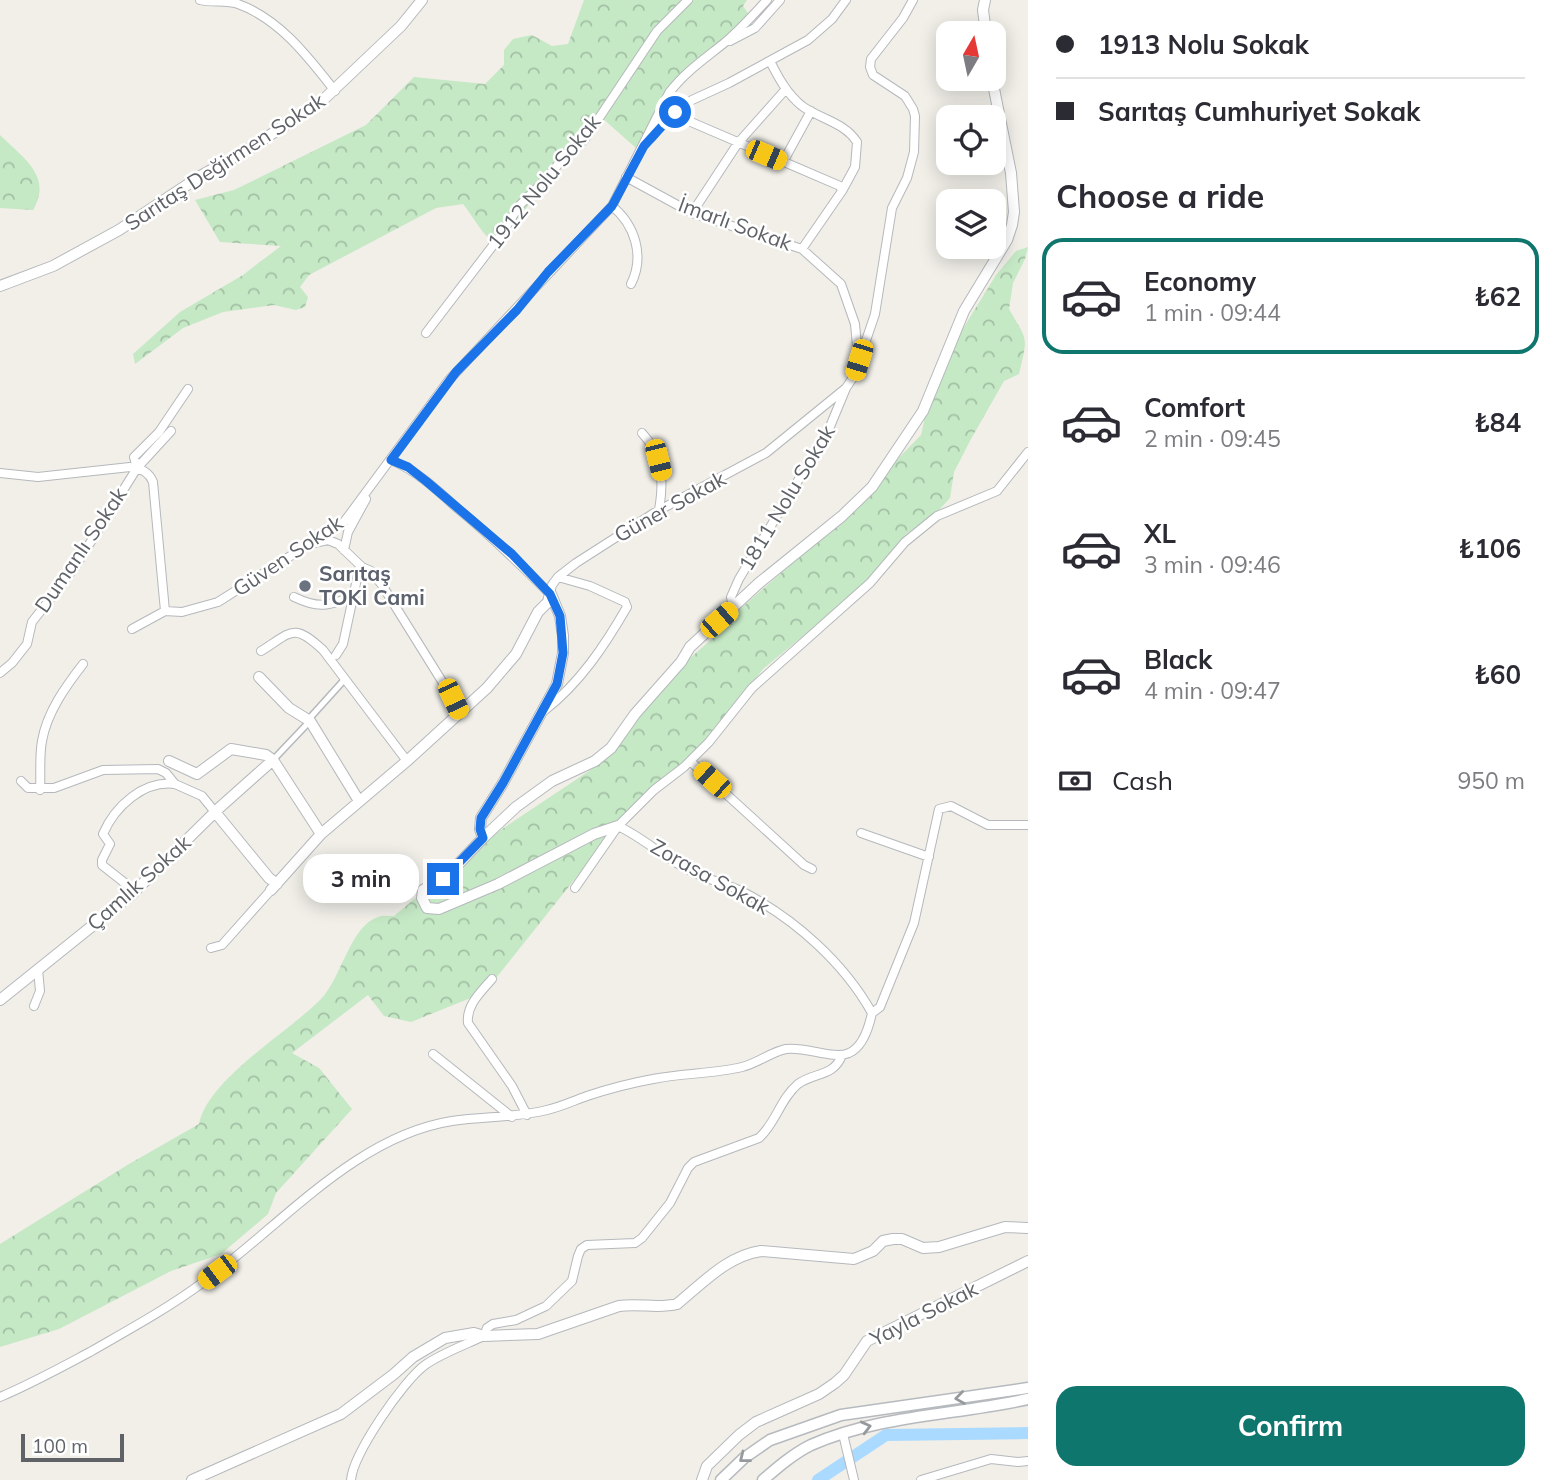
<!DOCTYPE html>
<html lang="en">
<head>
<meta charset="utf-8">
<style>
  :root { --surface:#fff; --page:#f2f2f3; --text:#2b2b33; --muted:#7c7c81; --line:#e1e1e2; --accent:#0f766e }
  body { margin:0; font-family:Mulish,sans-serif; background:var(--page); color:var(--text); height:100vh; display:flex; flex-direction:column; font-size:26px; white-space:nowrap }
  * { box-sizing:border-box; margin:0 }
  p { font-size:23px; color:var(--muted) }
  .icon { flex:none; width:38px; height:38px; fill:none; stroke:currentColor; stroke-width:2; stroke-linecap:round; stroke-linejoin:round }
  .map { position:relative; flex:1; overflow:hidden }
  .drawer { display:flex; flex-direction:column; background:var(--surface); width:525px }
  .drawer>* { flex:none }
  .banner { display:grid; align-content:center; height:154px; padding:0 28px; background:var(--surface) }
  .needle { width:46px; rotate:9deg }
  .fabs { position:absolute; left:936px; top:21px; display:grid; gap:14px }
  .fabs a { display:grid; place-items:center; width:70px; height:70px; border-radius:14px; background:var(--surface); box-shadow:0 4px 18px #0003; font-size:35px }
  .scale { position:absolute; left:21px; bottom:18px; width:103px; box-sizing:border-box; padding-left:7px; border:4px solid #5f6368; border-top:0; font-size:19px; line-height:24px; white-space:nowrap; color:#5f6368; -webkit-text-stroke:5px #fff; paint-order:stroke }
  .end { position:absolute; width:32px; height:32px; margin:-16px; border:9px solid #1a73e8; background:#fff; box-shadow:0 0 0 4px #fff }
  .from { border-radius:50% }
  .bubble { position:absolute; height:49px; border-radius:21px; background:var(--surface); box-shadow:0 4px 18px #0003; font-size:23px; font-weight:700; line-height:49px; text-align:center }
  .car { position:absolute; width:21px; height:42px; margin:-21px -10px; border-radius:9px; box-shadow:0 0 5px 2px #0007; background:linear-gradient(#f5c518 24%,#345 0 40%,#f5c518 0 76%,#345 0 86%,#f5c518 0) }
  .banner b { display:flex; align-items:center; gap:24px; height:66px; font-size:26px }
  .banner b+b { border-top:2px solid var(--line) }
  .banner i { width:18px; height:18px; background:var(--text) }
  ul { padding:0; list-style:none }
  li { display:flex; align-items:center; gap:21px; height:116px; margin:0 14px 10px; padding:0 14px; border:4px solid transparent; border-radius:21px }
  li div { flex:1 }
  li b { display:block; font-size:26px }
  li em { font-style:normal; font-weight:700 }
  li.current { border-color:var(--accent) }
  li>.icon { width:63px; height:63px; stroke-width:1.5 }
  h2 { padding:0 28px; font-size:32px; line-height:84px }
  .pay { display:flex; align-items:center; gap:18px; height:77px; padding:0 28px; font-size:26px }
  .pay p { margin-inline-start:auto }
  .action { display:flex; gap:14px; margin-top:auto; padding:14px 28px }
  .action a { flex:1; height:80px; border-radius:21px; background:var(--accent); color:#fff; font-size:28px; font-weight:700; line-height:80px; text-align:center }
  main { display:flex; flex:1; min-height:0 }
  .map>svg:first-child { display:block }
</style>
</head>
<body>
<main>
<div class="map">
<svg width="1028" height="1480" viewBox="0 0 1028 1480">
  <defs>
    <pattern id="forest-crowns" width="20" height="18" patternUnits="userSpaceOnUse" patternTransform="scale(1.75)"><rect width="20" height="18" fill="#c5e8c5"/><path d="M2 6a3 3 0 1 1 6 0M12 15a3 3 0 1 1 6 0" fill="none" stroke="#a3c0a4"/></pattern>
  </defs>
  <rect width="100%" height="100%" fill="#f1efe8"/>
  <!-- forest -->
  <path fill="url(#forest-crowns)" d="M584,0H747L743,6L750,16L685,73L636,148L601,117L496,245C482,234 474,218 463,204L436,208L309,275L300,287L308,297L305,307L296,310L274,305L223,312L183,328L135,364L133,354L180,312L243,275L281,246L220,242L195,200L234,190L366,125L414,77L485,84L504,65V50L513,39L532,35L552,46L568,44Z
    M0,135C23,158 53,176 33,210L0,208Z
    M1028,247L1025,259L1013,283L1009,309C1028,342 1028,335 1019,374L1004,381L971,439L954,472L950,498L937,512L906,534L868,582L763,669L698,754L632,812L586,865L492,983L478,995L411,1022L384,1016L368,995L292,1053L319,1068L352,1109L276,1193L268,1214L221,1254L171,1271L59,1329L0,1347V1244L129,1164L199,1124C208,1079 289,1032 321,999C341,979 350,926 378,917C382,915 389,916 394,916L481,843L604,761L621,744L639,711L664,681L713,638L740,609L821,538L921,435L935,374L996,275L1016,251Z"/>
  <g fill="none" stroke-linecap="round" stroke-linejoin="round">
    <!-- river -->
    <path stroke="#aadaff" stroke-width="12" d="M818,1480L886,1435L1028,1433"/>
    <defs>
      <path id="pedestrian" d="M308,720L345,679
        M273,760L310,721"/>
      <path id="minor" d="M200,0C213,3 226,0 238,4C280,19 309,58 335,91
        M730,41L755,28L780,0
        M770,61C778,77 787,94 802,106C820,119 844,122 857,142L855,167L842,191
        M675,112L691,122L840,186L842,191L802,249
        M651,138L668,117L692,100L729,83L808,40L832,19L846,0
        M783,162L811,111
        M626,177L692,213L802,249L841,284L855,324L858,357
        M612,206C635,225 645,256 631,284
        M692,213L738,143L786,89
        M426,333L501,235L519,206L550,175L566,154L585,139L657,31L688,0
        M642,433C663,455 664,481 659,510
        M391,460C417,471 436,489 457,508C490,535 520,564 550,594L552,585L558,577L576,563L654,513L766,453L846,388L854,376L875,314L892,208L907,178L914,152L915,116L913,109L905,96L873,75L870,67L871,59L903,18L913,0
        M137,468L134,457L159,432L188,389
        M0,473L38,477L130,467C141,468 149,472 153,482L165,611L182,612L218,602L344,522L449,380L612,206L669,93C684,73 703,60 723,44C739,31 753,15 767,0
        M314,543L328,540L338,544L362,567L371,571L382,585L453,699L460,713
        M344,550L348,532L366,499
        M294,597C319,609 328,606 354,596
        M733,608L731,597L739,579L829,429L846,388
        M132,629L165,611
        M261,651C292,632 293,622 323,650L407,761
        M336,655L343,644L360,565
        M0,673L12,663L27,644L32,622L75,567L137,468L171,431
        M545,710C580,683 605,645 627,607L625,602L590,586L558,577
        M690,761L804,865L812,869
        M21,781L28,788H54L103,770L158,769L166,773L175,784L202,796L215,812
        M40,790C41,774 39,757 42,741C47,712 66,686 83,664
        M861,833L929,857
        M575,888L618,826L654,790L684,767L709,742L752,688L870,583L905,542L937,516L997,491L1028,452
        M135,891L102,865V860L110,844L103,834C115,806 144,780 175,784
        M211,948L222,945L271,890
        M492,979C481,992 466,1005 468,1023L512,1086L527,1115
        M34,1006L40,991L38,969
        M872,1013L880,1007L914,923L939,809L951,806L988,825H1028
        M433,1054L512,1117
        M0,1397C31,1384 60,1368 90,1352C128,1330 167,1309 202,1283C280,1227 355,1136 452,1121C484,1116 515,1118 547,1110C560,1107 573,1101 587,1096C608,1089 631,1083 653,1079C682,1073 713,1074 742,1067C758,1063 771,1052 786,1049C805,1046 834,1060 849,1053C863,1047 869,1027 872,1013C844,963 796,920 745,893C728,884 708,880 691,871C665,859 644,838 618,826
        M843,1434L854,1480
        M351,1480C353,1454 403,1381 425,1365C442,1353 465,1345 484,1336L487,1328L493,1324L516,1320L546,1306L572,1281L578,1256L581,1249L587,1245L635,1243L642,1238L670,1203L688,1168L694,1162L759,1138C776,1123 780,1099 798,1084C814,1072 834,1077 842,1055
        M921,1480L991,1459L1018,1462L1028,1461"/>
      <path id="tertiary" d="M985,0L983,10L986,33
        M0,286L53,266L119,230L202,175L252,147L324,99L401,26L422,0
        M259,677L289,708L310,721L359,801
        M169,761L197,774L231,749L266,755L273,760
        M215,812L269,878L277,884
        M618,826L594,834L498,884L439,909L427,908L422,898L423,890L447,876L483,838L516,807L552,781L595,761L611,748L635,714L681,662L690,647L759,583L842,516L872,487L923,411L964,311L1007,240L1012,225L1014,212L1011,173L992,79
        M483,838L480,829L481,818L503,783L557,684L563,653V636L560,616L551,594
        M271,890L321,834L407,761L487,688L516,654L538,612L548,602L550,594
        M0,1000L132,894L218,809L273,760L321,834
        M192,1480L341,1414L394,1374L413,1357L445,1338L474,1333L484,1336L538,1334L619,1306C639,1303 658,1309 677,1304C703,1283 727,1256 761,1251L854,1259L873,1251L883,1241L893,1239H902L923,1248L939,1247L1005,1227L1028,1228
        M702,1480L707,1466L739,1435L756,1422L819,1394L835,1383L844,1375L867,1341L1028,1261"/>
      <path id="secondary" d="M721,1480L744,1458L770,1440L841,1415L1028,1388
        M763,1480C778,1467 793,1454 811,1445C879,1415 956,1415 1028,1399"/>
    </defs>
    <!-- pedestrian casing -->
    <use href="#pedestrian" stroke="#b5b8bc" stroke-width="8"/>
    <!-- minor casing -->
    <use href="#minor" stroke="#b5b8bc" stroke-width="10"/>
    <!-- tertiary casing -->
    <use href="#tertiary" stroke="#b5b8bc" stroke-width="12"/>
    <!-- secondary casing -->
    <use href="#secondary" stroke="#b6babf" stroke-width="13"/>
    <!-- pedestrian -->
    <use href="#pedestrian" stroke="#fff" stroke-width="5"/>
    <!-- minor -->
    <use href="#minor" stroke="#fff" stroke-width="8"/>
    <!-- tertiary -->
    <use href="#tertiary" stroke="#fff" stroke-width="10"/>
    <!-- secondary -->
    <use href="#secondary" stroke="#fff" stroke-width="10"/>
  </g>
  <!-- one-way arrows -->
  <defs><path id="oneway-chevron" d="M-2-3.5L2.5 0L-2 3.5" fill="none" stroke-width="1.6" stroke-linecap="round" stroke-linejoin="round" transform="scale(1.75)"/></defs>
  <g stroke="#979a9d">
    <use href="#oneway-chevron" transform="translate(960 1398) rotate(172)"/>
    <use href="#oneway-chevron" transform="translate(866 1427) rotate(-14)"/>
    <use href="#oneway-chevron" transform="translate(744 1458) rotate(142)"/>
  </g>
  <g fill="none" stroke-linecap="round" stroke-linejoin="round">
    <!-- route -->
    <path stroke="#1a73e8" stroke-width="9" d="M443,879L483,838L480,829L481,818L503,783L557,684L563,653L560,616L550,594L512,554L426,481L408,467L391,460L456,372L517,310L548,272L612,206L644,146L675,112"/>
  </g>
  <!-- markers -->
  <circle fill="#6b7280" stroke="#fff" stroke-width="2.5" cx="305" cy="586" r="7"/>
  <g text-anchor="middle" stroke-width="5" stroke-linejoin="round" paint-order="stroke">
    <!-- street labels -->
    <g font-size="21" fill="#5f6368" stroke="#fff">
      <text transform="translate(225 162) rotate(-33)" y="7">Sarıtaş Değirmen Sokak</text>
      <text transform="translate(544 182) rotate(-51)" y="7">1912 Nolu Sokak</text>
      <text transform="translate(735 224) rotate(20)" y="7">İmarlı Sokak</text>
      <text transform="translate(787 498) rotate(-59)" y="7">1811 Nolu Sokak</text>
      <text transform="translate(670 507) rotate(-29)" y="7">Güner Sokak</text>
      <text transform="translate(81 550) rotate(-56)" y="7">Dumanlı Sokak</text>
      <text transform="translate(288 556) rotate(-34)" y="7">Güven Sokak</text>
      <text transform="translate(710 877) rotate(29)" y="7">Zorasa Sokak</text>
      <text transform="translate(139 883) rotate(-42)" y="7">Çamlık Sokak</text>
      <text transform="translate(924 1314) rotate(-27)" y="7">Yayla Sokak</text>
    </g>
    <!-- worship labels -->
    <g font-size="21" font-weight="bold" fill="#5b616d" stroke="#fff" text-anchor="start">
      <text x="319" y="581">Sarıtaş<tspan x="319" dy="24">TOKİ Cami</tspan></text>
    </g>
  </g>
</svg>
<div class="fabs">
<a><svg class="needle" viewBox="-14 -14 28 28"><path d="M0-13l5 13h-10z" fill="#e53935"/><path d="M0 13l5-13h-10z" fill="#7c7c81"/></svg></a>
<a><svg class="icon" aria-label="locate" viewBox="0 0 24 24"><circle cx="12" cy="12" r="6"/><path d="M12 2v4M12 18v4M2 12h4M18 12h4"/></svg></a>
<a><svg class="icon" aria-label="layers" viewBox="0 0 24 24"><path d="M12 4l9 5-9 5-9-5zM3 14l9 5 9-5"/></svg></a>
</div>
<div class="scale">100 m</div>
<i class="end from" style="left:675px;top:112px"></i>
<i class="end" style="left:443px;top:879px"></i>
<div class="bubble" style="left:303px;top:854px;width:116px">3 min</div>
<i class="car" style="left:766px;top:155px;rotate:113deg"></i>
<i class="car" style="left:859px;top:360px;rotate:197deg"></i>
<i class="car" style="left:658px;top:460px;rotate:166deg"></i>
<i class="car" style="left:719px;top:620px;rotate:49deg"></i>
<i class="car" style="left:453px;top:699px;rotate:155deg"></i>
<i class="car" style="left:712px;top:780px;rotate:312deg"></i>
<i class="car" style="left:217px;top:1272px;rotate:233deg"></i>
</div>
<section class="drawer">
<div class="banner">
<b><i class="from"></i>1913 Nolu Sokak</b>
<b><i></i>Sarıtaş Cumhuriyet Sokak</b>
</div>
<h2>Choose a ride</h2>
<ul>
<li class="current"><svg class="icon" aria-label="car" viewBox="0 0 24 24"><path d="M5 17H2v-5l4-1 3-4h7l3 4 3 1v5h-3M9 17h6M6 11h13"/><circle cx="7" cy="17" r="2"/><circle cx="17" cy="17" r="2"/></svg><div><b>Economy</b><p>1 min · 09:44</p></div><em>₺62</em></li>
<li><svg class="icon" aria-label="car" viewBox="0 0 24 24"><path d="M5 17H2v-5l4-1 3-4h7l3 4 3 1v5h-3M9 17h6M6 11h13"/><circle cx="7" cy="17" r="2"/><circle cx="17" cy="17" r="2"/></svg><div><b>Comfort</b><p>2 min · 09:45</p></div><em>₺84</em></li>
<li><svg class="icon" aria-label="car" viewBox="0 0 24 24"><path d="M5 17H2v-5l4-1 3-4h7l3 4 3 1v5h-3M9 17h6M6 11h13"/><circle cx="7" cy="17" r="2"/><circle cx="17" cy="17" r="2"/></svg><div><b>XL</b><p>3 min · 09:46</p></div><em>₺106</em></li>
<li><svg class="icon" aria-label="car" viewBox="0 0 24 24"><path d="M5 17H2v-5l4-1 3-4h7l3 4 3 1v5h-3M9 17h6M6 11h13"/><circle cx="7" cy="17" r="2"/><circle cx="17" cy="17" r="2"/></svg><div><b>Black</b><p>4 min · 09:47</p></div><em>₺60</em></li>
</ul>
<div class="pay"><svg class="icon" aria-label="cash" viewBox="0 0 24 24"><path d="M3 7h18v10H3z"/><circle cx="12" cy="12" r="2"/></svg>Cash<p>950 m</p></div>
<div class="action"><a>Confirm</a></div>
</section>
</main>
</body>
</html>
